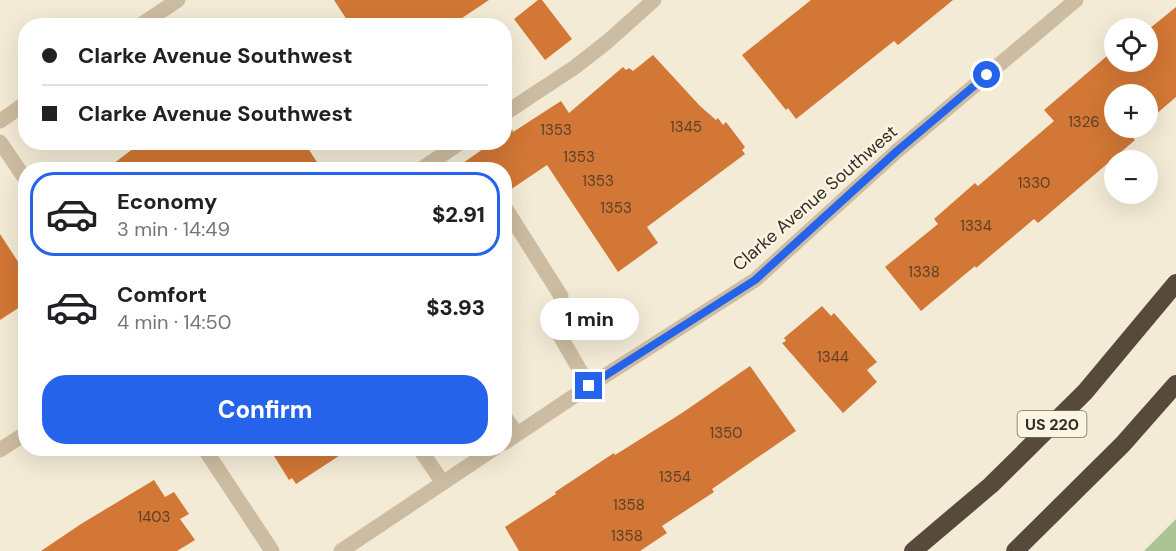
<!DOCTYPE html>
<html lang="en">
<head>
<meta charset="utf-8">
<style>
  :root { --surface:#fff; --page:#f2f2f2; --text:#202124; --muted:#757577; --line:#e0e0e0; --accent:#2563eb }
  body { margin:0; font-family:"DM Sans",sans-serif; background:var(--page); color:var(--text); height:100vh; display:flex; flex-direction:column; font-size:22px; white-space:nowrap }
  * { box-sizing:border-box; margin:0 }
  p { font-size:20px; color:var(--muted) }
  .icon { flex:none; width:33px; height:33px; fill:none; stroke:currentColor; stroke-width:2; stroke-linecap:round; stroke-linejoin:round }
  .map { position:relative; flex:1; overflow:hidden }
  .drawer { position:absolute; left:18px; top:162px; width:494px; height:294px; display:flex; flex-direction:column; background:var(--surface); border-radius:24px; box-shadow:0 6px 24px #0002 }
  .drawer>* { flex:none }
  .top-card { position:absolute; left:18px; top:18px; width:494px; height:132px; border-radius:24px; box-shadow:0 6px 24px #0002; display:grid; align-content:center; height:132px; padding:0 24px; background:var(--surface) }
  .buttons { position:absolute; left:1104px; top:18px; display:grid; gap:12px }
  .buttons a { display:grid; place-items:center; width:54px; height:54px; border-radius:50%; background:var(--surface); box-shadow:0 6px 24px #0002; font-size:30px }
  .end { position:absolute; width:27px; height:27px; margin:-14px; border:8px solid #2563eb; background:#fff; box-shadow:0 0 0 3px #fff }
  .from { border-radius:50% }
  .bubble { position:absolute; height:42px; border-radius:21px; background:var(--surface); box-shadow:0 6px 24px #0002; font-size:20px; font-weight:800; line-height:42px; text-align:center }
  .top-card b { display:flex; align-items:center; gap:21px; height:57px; font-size:22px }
  .top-card b+b { border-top:2px solid var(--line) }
  .top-card i { width:15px; height:15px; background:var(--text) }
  ul { padding:10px 0 0; list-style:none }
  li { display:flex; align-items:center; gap:18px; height:84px; margin:0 12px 9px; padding:0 12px; border:3px solid transparent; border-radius:24px }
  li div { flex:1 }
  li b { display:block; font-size:22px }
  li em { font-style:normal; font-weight:800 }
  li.current { border-color:var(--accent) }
  li>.icon { width:54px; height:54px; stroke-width:1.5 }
  .action { display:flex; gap:12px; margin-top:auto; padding:12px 24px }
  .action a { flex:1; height:69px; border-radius:24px; background:var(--accent); color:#fff; font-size:24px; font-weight:800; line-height:69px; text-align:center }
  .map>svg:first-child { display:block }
</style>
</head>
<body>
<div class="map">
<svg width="1176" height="551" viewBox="0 0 1176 551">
  <rect width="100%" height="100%" fill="#f3ebd6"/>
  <!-- green -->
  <path fill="#abc395" d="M1176,519V551H1144Z"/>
  <!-- building -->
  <path fill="#d27735" d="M334,0H489L450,26H351Z
    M538,0H542L572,39L545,60L514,19Z
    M811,0H953L898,45L894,41L796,119L788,108L786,110L742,55Z
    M1176,7V97L1148,121V94H1114V128H1140L1131,135L1135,140L1038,223L1034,219L976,268L975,266L921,311L885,267L938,224L934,219L975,183L978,186L1054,121L1044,110L1114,50V62H1148V28H1141L1146,25L1149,29Z
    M653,55L700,106L716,120L718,118L723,125L726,122L745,147L742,150L745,154L647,227L658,243L618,272L547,165L504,194V170H453L493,142H504V135L512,129L513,132L561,101L569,113L623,67L626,70L629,68L633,71Z
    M142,142H304L322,170H105Z
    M0,234L26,274V303L0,320Z
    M822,306L831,316L834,313L877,362L867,370L877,382L843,413L782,343L786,341L784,338Z
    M750,366L796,431L712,489L714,492L662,526L667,533L640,551H519L505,527L556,494L555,492L614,453L615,455L682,413Z
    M269,448H351L296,484L292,478L289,480Z
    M154,480L165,497L174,492L189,514L180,519L195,540L177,551H41L81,524Z"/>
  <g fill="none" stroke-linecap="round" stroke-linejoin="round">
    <!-- minor -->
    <path stroke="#ccbca1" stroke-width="15" d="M139,26L178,0
      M504,114L575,67L607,42L654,0
      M0,121L26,103
      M0,142L26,180
      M420,170L461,142
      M504,206L561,296L559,334L589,386
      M504,416L517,434
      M504,443L589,386L755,280L897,151L1076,0
      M204,448L272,551
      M419,448L443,483
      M0,450L26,433
      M341,551L495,448"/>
    <!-- highway -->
    <path stroke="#57493b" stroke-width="18" d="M913,551L991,485L1085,392L1176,283
      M1015,551L1123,444L1176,384"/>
  </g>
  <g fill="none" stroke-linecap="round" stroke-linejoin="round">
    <!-- route -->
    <path stroke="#2563eb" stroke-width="8" d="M589,386L755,280L897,151L987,75"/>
  </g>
  <g text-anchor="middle" stroke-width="5" stroke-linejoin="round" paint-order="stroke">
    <!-- number labels -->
    <g font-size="15" fill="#5c4029">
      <text x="1084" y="127">1326</text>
      <text x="686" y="132">1345</text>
      <text x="556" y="135">1353</text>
      <text x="579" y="162">1353</text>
      <text x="598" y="186">1353</text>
      <text x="1034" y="188">1330</text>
      <text x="616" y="213">1353</text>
      <text x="976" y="231">1334</text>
      <text x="924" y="277">1338</text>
      <text x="833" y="362">1344</text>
      <text x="726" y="438">1350</text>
      <text x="675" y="482">1354</text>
      <text x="629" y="510">1358</text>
      <text x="154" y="522">1403</text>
      <text x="627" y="541">1358</text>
    </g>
    <!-- shield labels -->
    <rect fill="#fbf4e2" stroke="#70695e" stroke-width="1.5" x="1017.5" y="411" width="69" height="26" rx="4.5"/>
    <g font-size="16" font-weight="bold" fill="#352d25">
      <text x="1052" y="430">US 220</text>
    </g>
    <!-- street labels -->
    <g font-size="18" fill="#352d25" stroke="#fbf4e2">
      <text transform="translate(815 198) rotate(-41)" y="6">Clarke Avenue Southwest</text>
    </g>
  </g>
</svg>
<div class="buttons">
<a><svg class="icon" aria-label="locate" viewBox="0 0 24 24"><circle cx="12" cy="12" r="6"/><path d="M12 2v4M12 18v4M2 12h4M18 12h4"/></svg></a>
<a>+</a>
<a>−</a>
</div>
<i class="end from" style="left:987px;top:75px"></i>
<i class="end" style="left:589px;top:386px"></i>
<div class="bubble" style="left:540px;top:298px;width:99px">1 min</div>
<div class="top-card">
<b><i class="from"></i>Clarke Avenue Southwest</b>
<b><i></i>Clarke Avenue Southwest</b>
</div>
<section class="drawer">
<ul>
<li class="current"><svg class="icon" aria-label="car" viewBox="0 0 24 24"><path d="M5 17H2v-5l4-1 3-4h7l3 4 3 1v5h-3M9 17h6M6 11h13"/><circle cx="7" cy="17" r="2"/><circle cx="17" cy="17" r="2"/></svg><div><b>Economy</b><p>3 min · 14:49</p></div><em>$2.91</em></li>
<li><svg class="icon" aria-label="car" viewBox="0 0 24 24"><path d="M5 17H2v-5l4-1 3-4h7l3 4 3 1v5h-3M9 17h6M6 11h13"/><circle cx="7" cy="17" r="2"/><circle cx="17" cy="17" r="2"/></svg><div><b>Comfort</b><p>4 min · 14:50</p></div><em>$3.93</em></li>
</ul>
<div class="action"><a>Confirm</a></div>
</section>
</div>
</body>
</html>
